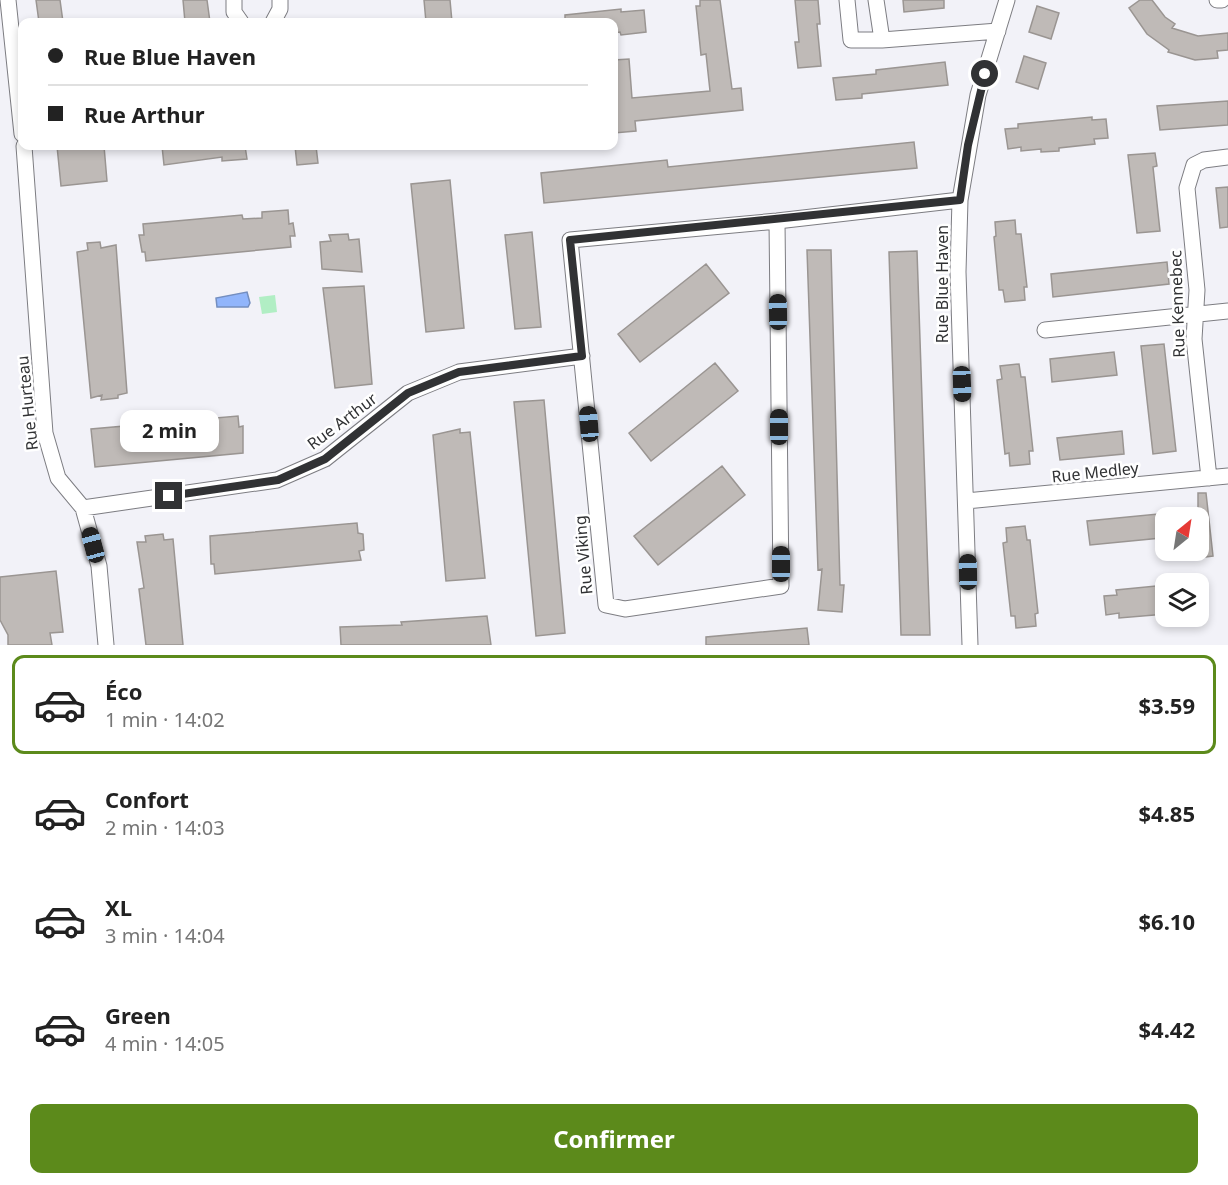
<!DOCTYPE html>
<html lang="fr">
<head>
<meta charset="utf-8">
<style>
  :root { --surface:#fff; --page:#f2f2f2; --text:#222; --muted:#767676; --line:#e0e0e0; --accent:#5c8a1b }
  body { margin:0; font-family:"Noto Sans",sans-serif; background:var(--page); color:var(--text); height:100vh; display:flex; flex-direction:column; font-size:22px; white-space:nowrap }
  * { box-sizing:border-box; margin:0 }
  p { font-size:20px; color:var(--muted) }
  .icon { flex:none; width:33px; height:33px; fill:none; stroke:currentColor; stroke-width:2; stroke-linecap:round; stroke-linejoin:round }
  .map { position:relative; height:645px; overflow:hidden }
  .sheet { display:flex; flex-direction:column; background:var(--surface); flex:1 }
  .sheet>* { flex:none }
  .banner { position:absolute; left:18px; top:18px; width:600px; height:132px; border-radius:12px; box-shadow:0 3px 9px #0003; display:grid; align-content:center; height:132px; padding:0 30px; background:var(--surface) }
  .needle { width:39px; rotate:30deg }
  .buttons { position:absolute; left:1155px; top:507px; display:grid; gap:12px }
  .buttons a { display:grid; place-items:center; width:54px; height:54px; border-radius:12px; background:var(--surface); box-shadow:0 3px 9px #0003; font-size:30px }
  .end { position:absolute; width:27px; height:27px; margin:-14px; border:8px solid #313234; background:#fff; box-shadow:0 0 0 3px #fff }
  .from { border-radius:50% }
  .bubble { position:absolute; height:42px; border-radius:12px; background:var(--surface); box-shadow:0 3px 9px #0003; font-size:20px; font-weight:700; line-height:42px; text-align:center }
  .car { position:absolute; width:18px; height:36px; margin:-18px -9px; border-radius:8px; box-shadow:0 0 4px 2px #0007; background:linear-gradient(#222 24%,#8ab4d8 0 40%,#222 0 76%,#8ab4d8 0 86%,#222 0) }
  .banner b { display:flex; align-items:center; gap:21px; height:57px; font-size:22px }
  .banner b+b { border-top:2px solid var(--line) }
  .banner i { width:15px; height:15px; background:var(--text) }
  ul { padding:10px 0 0; list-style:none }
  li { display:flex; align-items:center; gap:18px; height:99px; margin:0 12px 9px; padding:0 18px; border:3px solid transparent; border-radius:12px }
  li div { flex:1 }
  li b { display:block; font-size:22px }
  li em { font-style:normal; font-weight:700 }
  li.current { border-color:var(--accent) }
  li>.icon { width:54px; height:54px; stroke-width:1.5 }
  .primary-button { display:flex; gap:12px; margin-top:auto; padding:12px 30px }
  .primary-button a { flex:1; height:69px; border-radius:12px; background:var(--accent); color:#fff; font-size:24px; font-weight:700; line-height:69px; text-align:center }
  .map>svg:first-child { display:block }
</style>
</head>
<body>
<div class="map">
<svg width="1228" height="645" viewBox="0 0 1228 645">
  <rect width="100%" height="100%" fill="#f2f2f8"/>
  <!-- green -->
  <path fill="#b1eec4" d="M275,295L277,312L262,314L259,297Z"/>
  <!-- water -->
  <path fill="#91b5fb" stroke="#748ebf" stroke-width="1.5" d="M247,292L250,303L248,307H217L216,298Z"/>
  <!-- building -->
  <path fill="#bfbab7" stroke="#9a9592" stroke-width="1.5" d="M36,0H60L63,22H39Z
    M183,0H207L210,22H185Z
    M424,0H450L452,22H426Z
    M700,0H720L732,89L741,88L743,110L635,121L636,131L614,133V60L629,59L632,98L710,91L706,54L701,55L696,6H700Z
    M795,0H818L820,24H817L821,66L798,68L795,42H799Z
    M903,0H944V8L904,12Z
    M1140,0H1152L1165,17L1175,24L1172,28L1198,36L1228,33V50L1217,51L1218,58L1195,60L1168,52L1169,50L1147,34L1129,8Z
    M1037,6L1059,13L1051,39L1029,32Z
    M621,9V12L644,10L646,32L621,35L620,32L614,33V22H565V15Z
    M1024,56L1046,63L1038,89L1016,82Z
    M945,62L948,85L862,94V98L836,100L833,78L876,74V70Z
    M1228,101V125L1160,130L1157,106Z
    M1092,117V120L1106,119L1108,138L1094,139L1095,144L1059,148V151L1041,152V149L1021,151V147L1008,149L1005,129L1018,128V124Z
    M914,142L917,168L544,203L541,173L667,160L668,167Z
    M57,146H104L107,181L61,186Z
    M162,146H245L247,159L222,161V157L164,165Z
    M295,146H316L318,163L297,165Z
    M1155,153L1157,166L1153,167L1160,231L1137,233L1128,155Z
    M450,180L464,328L426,332L411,184Z
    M1228,187V227L1220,228L1216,188Z
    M288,210L289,224L293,223L295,236H290L291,247L146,261L145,252H142L139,235H144L143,224L242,215L243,219L262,218V212Z
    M1015,220L1016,234H1021L1027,287H1024L1025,300L1005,302L1003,290H999L994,237L996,236L995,222Z
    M532,232L541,327L515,329L505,235Z
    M348,234L349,240L359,239L362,272L322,269L320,242L331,241L329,235Z
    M100,242L101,248L116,245L127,393L118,395V398L101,400L102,395L91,398L77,252L88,250L87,243Z
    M807,250H831L840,585H844L842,612L818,610L822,569L818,570Z
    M917,251L930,635H901L889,252Z
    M1167,262L1169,284L1053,297L1051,274Z
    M706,264L729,293L640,362L618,334Z
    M364,286L372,384L335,388L323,288Z
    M1164,344L1176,451L1153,454L1141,346Z
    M1114,352L1117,375L1052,382L1050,359Z
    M715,363L738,391L651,461L629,433Z
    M1019,364L1021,377H1025L1033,451H1029L1030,464L1010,466L1009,453L1005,454L997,380L1002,379L1000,366Z
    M544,400L565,633L536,636L514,402Z
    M238,416L239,427L243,426V453L95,467L91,429Z
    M460,429V433L470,432L485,578L446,581L433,435Z
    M1122,431L1124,454L1060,460L1057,438Z
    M722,466L745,495L658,565L634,536Z
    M1198,493H1206L1213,556L1198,558Z
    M1158,514L1161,538L1090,545L1087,521Z
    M357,523L358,533L363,534L364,550L359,551L361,560L215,574L214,564H211L210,536Z
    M1025,526L1027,540H1030L1038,613L1035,614L1036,626L1016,628L1015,616H1011L1003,543L1007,542L1006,528Z
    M163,534L164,540L173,539L183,645H146L139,589L144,588L137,542H146L145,536Z
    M56,571L63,632L50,633L52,645H8V635L0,620V577Z
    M1166,585V614L1119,618V613L1106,615L1104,596L1117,595L1116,590Z
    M487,616L491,645H341L340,627L402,625L401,622Z
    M807,628L809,645H706V637Z"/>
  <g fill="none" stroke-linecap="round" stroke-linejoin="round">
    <defs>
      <path id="street" d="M8,0L22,134
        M234,0V12L241,22
        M847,0L851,40H882L998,31
        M876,0L882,40
        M1217,0H1222
        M273,22L280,9V0
        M24,146L45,433L58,478L83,508L99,566L106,645
        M777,221L781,586L625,609L606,605L570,240L777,221L960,200
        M1045,330L1228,311
        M1209,478L1194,339L1197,290L1187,188L1194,165L1204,160L1228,157
        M966,501L1228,476
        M83,508L277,480L325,459L408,393L459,372L582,356
        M970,645L958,272L960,200L978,95L1007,0"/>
    </defs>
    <!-- street casing -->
    <use href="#street" stroke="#7d7d82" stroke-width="17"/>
    <!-- street -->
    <use href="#street" stroke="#fff" stroke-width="15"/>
  </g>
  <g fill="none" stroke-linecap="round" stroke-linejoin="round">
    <!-- route -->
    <path stroke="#313234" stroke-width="8" d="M169,496L278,480L325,459L408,393L459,372L582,356L570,240L960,200L968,145L985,74"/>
  </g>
  <g text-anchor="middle" stroke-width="5" stroke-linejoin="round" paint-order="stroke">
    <!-- street labels -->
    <g font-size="16" fill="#313234" stroke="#fff">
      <text transform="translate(942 284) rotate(-90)" y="6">Rue Blue Haven</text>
      <text transform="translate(1177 304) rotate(-92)" y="6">Rue Kennebec</text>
      <text transform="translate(27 403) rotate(-96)" y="6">Rue Hurteau</text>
      <text transform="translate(342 421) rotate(-37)" y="6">Rue Arthur</text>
      <text transform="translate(1095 472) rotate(-6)" y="6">Rue Medley</text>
      <text transform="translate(583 555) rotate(-95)" y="6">Rue Viking</text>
    </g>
  </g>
</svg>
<div class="buttons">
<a><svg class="needle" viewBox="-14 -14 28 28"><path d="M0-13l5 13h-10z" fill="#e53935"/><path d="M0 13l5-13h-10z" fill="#767676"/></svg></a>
<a><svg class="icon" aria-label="layers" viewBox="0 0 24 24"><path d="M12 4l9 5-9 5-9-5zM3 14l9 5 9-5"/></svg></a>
</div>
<i class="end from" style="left:985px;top:74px"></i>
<i class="end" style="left:169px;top:496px"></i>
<div class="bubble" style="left:120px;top:410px;width:99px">2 min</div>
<i class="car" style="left:778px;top:312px;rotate:359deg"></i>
<i class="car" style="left:962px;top:384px;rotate:178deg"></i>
<i class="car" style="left:589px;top:424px;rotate:355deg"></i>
<i class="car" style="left:779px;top:427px;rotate:0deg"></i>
<i class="car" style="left:93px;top:545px;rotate:345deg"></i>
<i class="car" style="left:781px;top:564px;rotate:0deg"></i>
<i class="car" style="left:968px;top:572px;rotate:359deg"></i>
<div class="banner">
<b><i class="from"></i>Rue Blue Haven</b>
<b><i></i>Rue Arthur</b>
</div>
</div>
<section class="sheet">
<ul>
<li class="current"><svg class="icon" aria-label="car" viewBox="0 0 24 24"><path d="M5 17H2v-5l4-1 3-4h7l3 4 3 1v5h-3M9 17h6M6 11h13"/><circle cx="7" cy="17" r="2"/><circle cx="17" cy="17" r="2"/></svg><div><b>Éco</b><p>1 min · 14:02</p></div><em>$3.59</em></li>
<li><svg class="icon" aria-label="car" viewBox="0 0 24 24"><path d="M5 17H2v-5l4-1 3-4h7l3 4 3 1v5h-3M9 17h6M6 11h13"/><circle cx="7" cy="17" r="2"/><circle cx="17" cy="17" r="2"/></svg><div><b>Confort</b><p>2 min · 14:03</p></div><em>$4.85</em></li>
<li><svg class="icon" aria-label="car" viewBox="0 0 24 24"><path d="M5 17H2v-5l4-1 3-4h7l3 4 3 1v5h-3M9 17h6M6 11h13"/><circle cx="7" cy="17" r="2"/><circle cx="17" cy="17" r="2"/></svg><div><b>XL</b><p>3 min · 14:04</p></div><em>$6.10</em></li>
<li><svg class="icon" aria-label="car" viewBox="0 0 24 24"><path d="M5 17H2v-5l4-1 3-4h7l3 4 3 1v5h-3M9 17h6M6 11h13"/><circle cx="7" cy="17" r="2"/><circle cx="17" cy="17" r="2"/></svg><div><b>Green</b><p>4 min · 14:05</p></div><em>$4.42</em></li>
</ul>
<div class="primary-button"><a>Confirmer</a></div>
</section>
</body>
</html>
